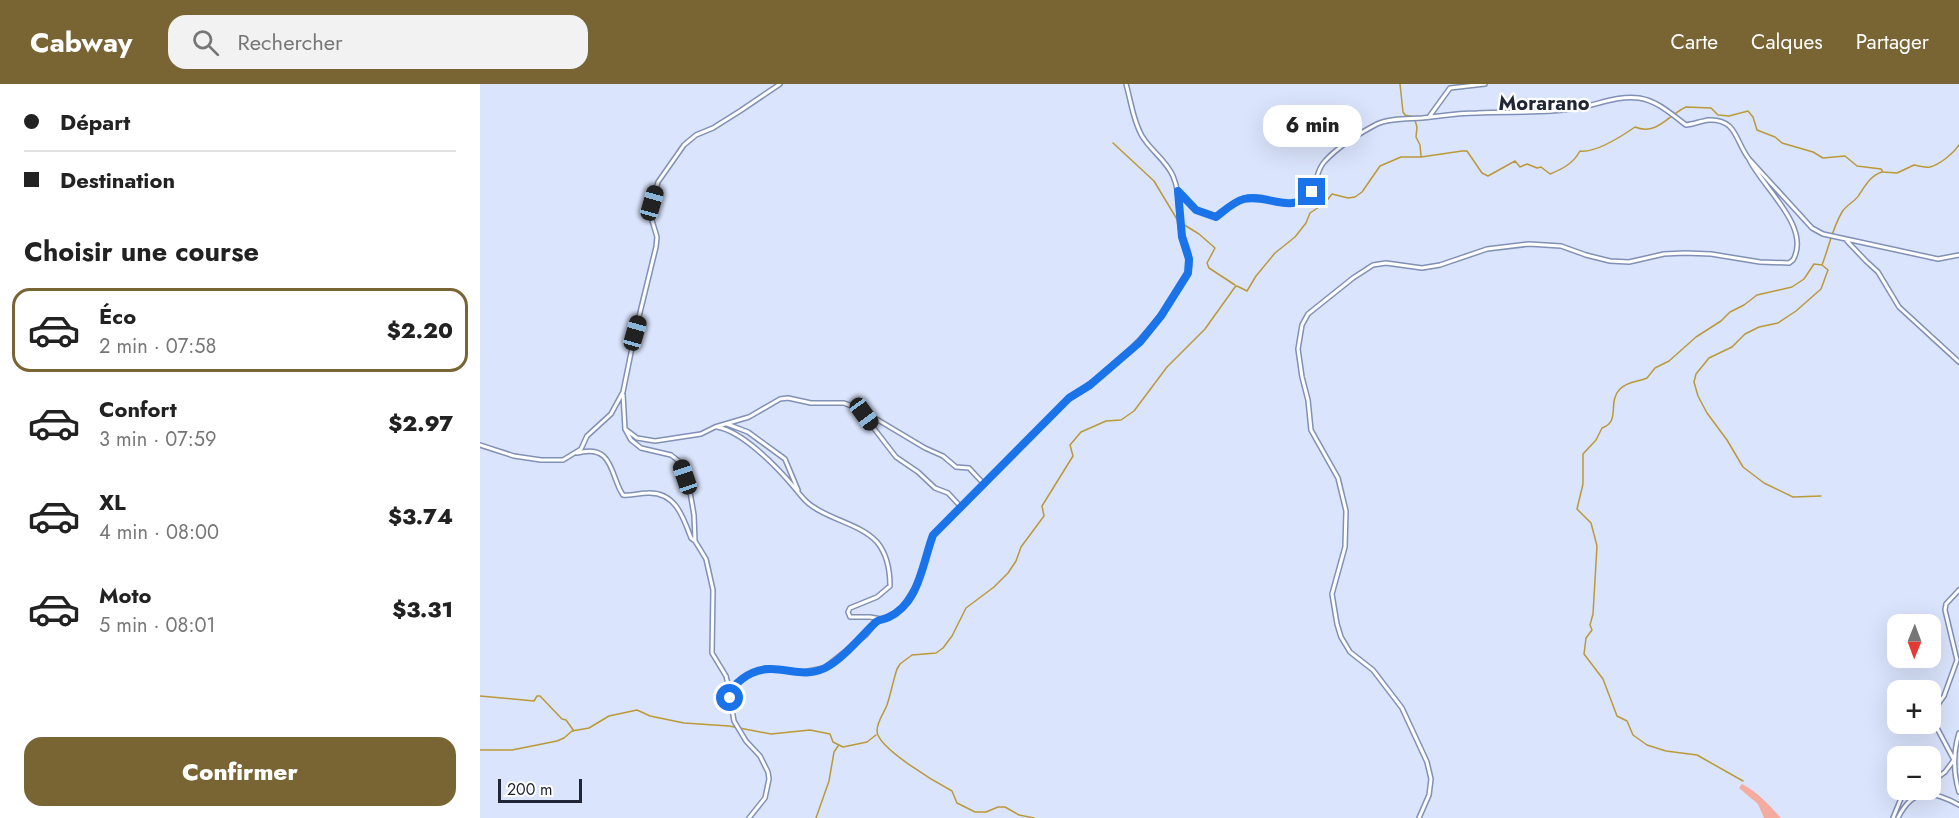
<!DOCTYPE html>
<html lang="fr">
<head>
<meta charset="utf-8">
<style>
  :root { --surface:#fff; --page:#f2f2f2; --text:#222; --muted:#767676; --line:#e0e0e0; --accent:#786533 }
  body { margin:0; font-family:Jost,sans-serif; background:var(--page); color:var(--text); height:100vh; display:flex; flex-direction:column; font-size:22px; white-space:nowrap }
  * { box-sizing:border-box; margin:0 }
  p { font-size:20px; color:var(--muted) }
  .icon { flex:none; width:33px; height:33px; fill:none; stroke:currentColor; stroke-width:2; stroke-linecap:round; stroke-linejoin:round }
  .map { position:relative; flex:1; overflow:hidden }
  .side { display:flex; flex-direction:column; background:var(--surface); width:480px }
  .side>* { flex:none }
  .banner { display:grid; align-content:center; height:132px; padding:0 24px; background:var(--surface) }
  .needle { width:39px; rotate:181deg }
  .tools { position:absolute; left:1407px; top:530px; display:grid; gap:12px }
  .tools a { display:grid; place-items:center; width:54px; height:54px; border-radius:12px; background:var(--surface); box-shadow:0 6px 24px #0002; font-size:30px }
  .scale { position:absolute; left:18px; bottom:15px; width:84px; box-sizing:border-box; padding-left:6px; border:3px solid #212736; border-top:0; font-size:16px; line-height:21px; white-space:nowrap; color:#212736; -webkit-text-stroke:4px #fff; paint-order:stroke }
  .end { position:absolute; width:27px; height:27px; margin:-14px; border:8px solid #1a73e8; background:#fff; box-shadow:0 0 0 3px #fff }
  .from { border-radius:50% }
  .bubble { position:absolute; height:42px; border-radius:18px; background:var(--surface); box-shadow:0 6px 24px #0002; font-size:20px; font-weight:800; line-height:42px; text-align:center }
  .car { position:absolute; width:18px; height:36px; margin:-18px -9px; border-radius:8px; box-shadow:0 0 4px 2px #0007; background:linear-gradient(#222 24%,#8ab4d8 0 40%,#222 0 76%,#8ab4d8 0 86%,#222 0) }
  .banner b { display:flex; align-items:center; gap:21px; height:57px; font-size:22px }
  .banner b+b { border-top:2px solid var(--line) }
  .banner i { width:15px; height:15px; background:var(--text) }
  ul { padding:0; list-style:none }
  li { display:flex; align-items:center; gap:18px; height:84px; margin:0 12px 9px; padding:0 12px; border:3px solid transparent; border-radius:18px }
  li div { flex:1 }
  li b { display:block; font-size:22px }
  li em { font-style:normal; font-weight:800 }
  li.selected { border-color:var(--accent) }
  li>.icon { width:54px; height:54px; stroke-width:1.5 }
  h2 { padding:0 24px; font-size:27px; line-height:72px }
  .action { display:flex; gap:12px; margin-top:auto; padding:12px 24px }
  .action a { flex:1; height:69px; border-radius:18px; background:var(--accent); color:#fff; font-size:24px; font-weight:800; line-height:69px; text-align:center }
  header { display:flex; align-items:center; gap:36px; box-sizing:border-box; height:84px; padding:0 30px; background:var(--accent); color:#fff }
  header strong { font-size:28px }
  nav { display:flex; gap:33px; margin-inline-start:auto; font-size:21px }
  .search { width:420px; height:54px; background:var(--page); display:flex; align-items:center; gap:15px; box-sizing:border-box; padding:0 21px; border-radius:18px; color:var(--muted); font-size:22px }
  main { display:flex; flex:1; min-height:0 }
  .map>svg:first-child { display:block }
</style>
</head>
<body>
<header>
<strong>Cabway</strong>
<div class="search"><svg class="icon" aria-label="search" viewBox="0 0 24 24"><circle cx="10" cy="10" r="6"/><path d="M15 15l6 6"/></svg>Rechercher</div>
<nav><a>Carte</a><a>Calques</a><a>Partager</a></nav>
</header>
<main>
<section class="side">
<div class="banner">
<b><i class="from"></i>Départ</b>
<b><i></i>Destination</b>
</div>
<h2>Choisir une course</h2>
<ul>
<li class="selected"><svg class="icon" aria-label="car" viewBox="0 0 24 24"><path d="M5 17H2v-5l4-1 3-4h7l3 4 3 1v5h-3M9 17h6M6 11h13"/><circle cx="7" cy="17" r="2"/><circle cx="17" cy="17" r="2"/></svg><div><b>Éco</b><p>2 min · 07:58</p></div><em>$2.20</em></li>
<li><svg class="icon" aria-label="car" viewBox="0 0 24 24"><path d="M5 17H2v-5l4-1 3-4h7l3 4 3 1v5h-3M9 17h6M6 11h13"/><circle cx="7" cy="17" r="2"/><circle cx="17" cy="17" r="2"/></svg><div><b>Confort</b><p>3 min · 07:59</p></div><em>$2.97</em></li>
<li><svg class="icon" aria-label="car" viewBox="0 0 24 24"><path d="M5 17H2v-5l4-1 3-4h7l3 4 3 1v5h-3M9 17h6M6 11h13"/><circle cx="7" cy="17" r="2"/><circle cx="17" cy="17" r="2"/></svg><div><b>XL</b><p>4 min · 08:00</p></div><em>$3.74</em></li>
<li><svg class="icon" aria-label="car" viewBox="0 0 24 24"><path d="M5 17H2v-5l4-1 3-4h7l3 4 3 1v5h-3M9 17h6M6 11h13"/><circle cx="7" cy="17" r="2"/><circle cx="17" cy="17" r="2"/></svg><div><b>Moto</b><p>5 min · 08:01</p></div><em>$3.31</em></li>
</ul>
<div class="action"><a>Confirmer</a></div>
</section>
<div class="map">
<svg width="1479" height="734" viewBox="0 0 1479 734">
  <rect width="100%" height="100%" fill="#dae4fc"/>
  <!-- green -->
  <path fill="#f4aba0" d="M1262,700C1278,708 1289,721 1301,734H1284L1278,720L1259,704Z"/>
  <g fill="none" stroke-linecap="round" stroke-linejoin="round">
    <!-- stream -->
    <path stroke="#bc9938" stroke-width="1.5" d="M920,0L923,28L925,31L934,33L937,43L936,53L940,61L941,72
      M633,59L674,97L698,137L719,150L735,164L727,179L729,184L755,201
      M1341,412L1313,413L1284,399L1263,383L1247,356L1227,329L1218,312L1214,298L1216,290L1229,274L1252,263L1265,250L1279,243L1298,239L1316,227L1341,205L1348,186L1342,181
      M0,612L54,617L57,612H60L82,635L86,636L94,647
      M0,666H32L77,657L84,654L92,647L109,644L129,632L157,626L170,632L204,639L249,642L291,650L330,646L350,650L353,658L363,663L387,658L396,651
      M1263,697L1217,671L1186,667L1167,661L1153,651L1147,637L1137,632L1123,595L1104,570L1106,554L1112,546L1110,541L1113,530L1117,462L1111,439L1097,425L1103,400V370L1116,356L1122,344C1141,338 1127,318 1140,305C1148,297 1158,298 1167,294L1175,284L1189,277L1216,253L1241,237L1250,228L1264,221L1277,211L1312,203L1324,195L1334,180L1342,181C1349,163 1352,145 1362,128C1367,120 1375,118 1379,111C1385,102 1391,91 1402,88
      M336,734L349,697L354,668L358,662
      M554,734L539,731L525,723H518L506,728H495L477,719L472,707C457,699 397,664 397,647C397,637 404,629 407,621C411,609 413,597 417,585L420,580L432,571L456,569L463,564L472,552L486,524L514,503L528,489L536,477L541,463L564,432L562,422L593,372L590,361L601,348L626,337L641,336L654,327L687,283L725,245L755,203L757,202L767,207L776,192L795,169L815,153L826,139L830,129L845,119L852,110L868,114L875,113L882,108L900,82L921,73H941L982,67H987L1002,89L1008,92L1035,77L1040,83L1047,80L1057,84L1061,83L1070,90C1082,85 1093,80 1100,67C1115,69 1142,52 1155,43C1177,52 1188,31 1206,23L1231,24L1238,31L1249,32L1268,27L1273,33L1277,46L1295,53L1302,59L1333,68L1343,74L1365,72L1377,82L1401,85L1403,88L1417,89L1434,81C1439,82 1444,84 1450,83C1459,81 1474,69 1479,61"/>
    <defs>
      <path id="minor" d="M949,33L970,4L1005,0
        M699,108L716,126L736,133C745,126 755,116 766,114C785,111 802,125 820,117C841,109 832,90 845,77C859,62 880,49 897,40C910,34 928,35 942,34C960,32 978,29 997,29C1030,27 1063,30 1097,24C1117,21 1138,11 1159,14C1178,17 1191,30 1206,41C1214,40 1221,37 1229,36C1257,35 1255,57 1269,75L1332,144L1343,150L1458,175L1479,171
        M1367,157L1386,177L1398,188L1419,223L1479,278
        M143,310L145,345L151,356L161,364L191,371L200,378L210,408L214,431L215,457L226,475L233,506L232,569L246,592L250,608
        M383,327L445,364L463,372L476,383L489,384L503,399
        M247,340L268,348L305,375L318,406
        M237,343C262,347 296,382 313,402C319,409 324,417 332,422C351,436 380,440 397,458C407,470 410,486 410,502L397,513L370,524L368,528L370,533H390L401,535
        M145,345L157,354L175,357L221,350L235,343L269,333L300,315L308,314L331,319H364L379,325L416,373L438,388L455,404L468,409L481,423
        M0,361L34,372L61,376H83L101,365L107,352L131,330L143,308L155,249L176,163L177,153L171,133L172,119L178,98L204,61L216,51L233,44L260,27L300,0
        M97,369C134,359 130,392 143,411C152,412 159,409 168,409C195,408 203,432 211,454L215,457
        M1479,649C1473,669 1473,688 1479,708
        M1450,699L1465,688L1474,676L1457,644L1454,626L1464,612L1477,576L1465,526L1466,520L1479,506
        M269,734L285,714L289,695L288,688L280,672L266,657L254,637L250,614V608L255,602L268,591L285,584L323,588L344,584L386,551L396,538L408,534L422,524L437,500L453,451L589,314C631,287 666,255 693,213C699,205 707,195 709,185C713,171 702,155 700,141C698,124 700,108 693,92C686,76 671,67 662,52C653,37 651,17 646,0
        M939,734L949,711L951,695L947,678L922,624L893,586L870,568L861,553L857,540L852,510L865,463L866,427L858,394L831,346L828,316L822,293L818,265L822,241L828,230L873,194L893,181L906,179L942,184L960,181L1007,165L1049,160L1081,162L1106,171L1130,177L1149,178L1184,170L1205,169L1231,170L1280,178L1309,179L1313,176C1332,143 1282,103 1269,75
        M1413,734L1422,712L1433,705
        M1418,734C1433,703 1452,706 1479,721"/>
    </defs>
    <!-- minor casing -->
    <use href="#minor" stroke="#8190b5" stroke-width="6"/>
    <!-- minor -->
    <use href="#minor" stroke="#fff" stroke-width="3"/>
  </g>
  <g fill="none" stroke-linecap="round" stroke-linejoin="round">
    <!-- route -->
    <path stroke="#1a73e8" stroke-width="8" d="M250,614C250,606 255,600 262,595C293,572 316,598 345,584C362,576 382,551 396,538C400,535 404,536 409,533C418,529 427,520 432,511C442,494 446,470 453,451L459,445L589,314L610,301L660,258L681,232L708,189L709,175L702,153L698,107L716,126L736,133C744,127 753,118 764,115C787,109 812,132 832,108"/>
  </g>
  <g text-anchor="middle" stroke-width="4.5" stroke-linejoin="round" paint-order="stroke">
    <!-- quarter labels -->
    <g font-size="20" font-weight="bold" fill="#212736" stroke="#fff">
      <text x="1064" y="26">Morarano</text>
    </g>
  </g>
</svg>
<div class="tools">
<a><svg class="needle" viewBox="-14 -14 28 28"><path d="M0-13l5 13h-10z" fill="#e53935"/><path d="M0 13l5-13h-10z" fill="#767676"/></svg></a>
<a>+</a>
<a>−</a>
</div>
<div class="scale">200 m</div>
<i class="end from" style="left:250px;top:614px"></i>
<i class="end" style="left:832px;top:108px"></i>
<div class="bubble" style="left:783px;top:21px;width:99px">6 min</div>
<i class="car" style="left:172px;top:119px;rotate:16deg"></i>
<i class="car" style="left:155px;top:249px;rotate:16deg"></i>
<i class="car" style="left:384px;top:330px;rotate:144deg"></i>
<i class="car" style="left:205px;top:393px;rotate:341deg"></i>
</div>
</main>
</body>
</html>
